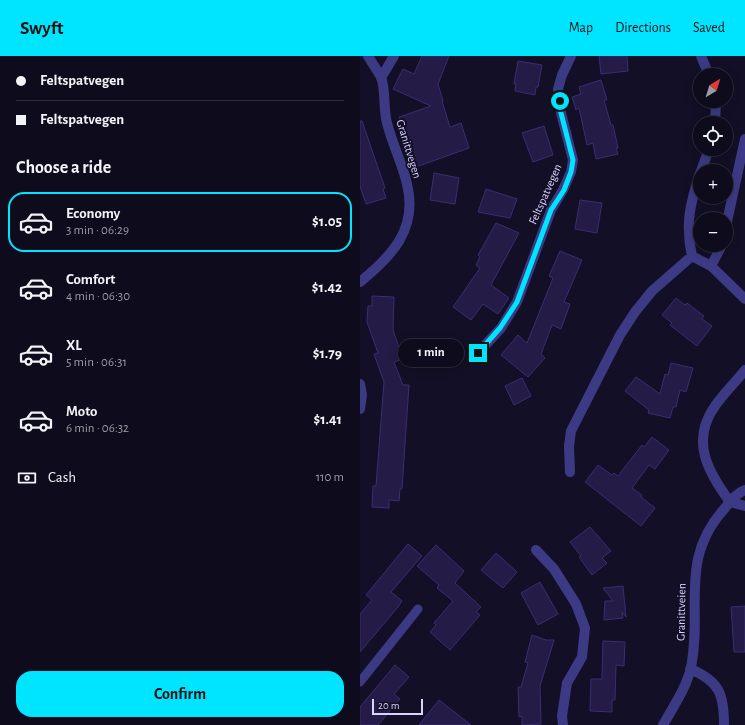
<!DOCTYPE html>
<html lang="en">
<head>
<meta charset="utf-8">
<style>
  :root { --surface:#0e0b1c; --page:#1c1929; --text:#f1f3f6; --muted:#9b9ba3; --line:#2e2b3b; --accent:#00e5ff }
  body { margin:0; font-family:"Alegreya Sans",sans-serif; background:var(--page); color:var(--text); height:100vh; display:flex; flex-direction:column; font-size:15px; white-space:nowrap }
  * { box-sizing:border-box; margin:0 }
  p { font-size:13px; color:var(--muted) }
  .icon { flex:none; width:22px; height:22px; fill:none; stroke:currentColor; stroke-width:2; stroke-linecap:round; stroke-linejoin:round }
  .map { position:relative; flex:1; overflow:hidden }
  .details { display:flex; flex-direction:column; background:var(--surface); width:360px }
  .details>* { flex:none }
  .guide { display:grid; align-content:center; height:88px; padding:0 16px; background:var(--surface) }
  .needle { width:26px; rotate:38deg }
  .buttons { position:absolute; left:333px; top:12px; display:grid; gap:8px }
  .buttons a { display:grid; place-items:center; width:40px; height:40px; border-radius:50%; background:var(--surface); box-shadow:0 2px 10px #0003,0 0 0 1px var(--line); font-size:20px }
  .scale { position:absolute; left:12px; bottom:10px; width:51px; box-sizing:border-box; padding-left:4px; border:2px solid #d9d4ff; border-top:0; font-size:11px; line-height:14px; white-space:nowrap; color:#d9d4ff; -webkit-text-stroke:3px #130f26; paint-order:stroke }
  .end { position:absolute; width:18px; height:18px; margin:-9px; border:5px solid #00e5ff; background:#111; box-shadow:0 0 0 2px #111 }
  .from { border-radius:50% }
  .bubble { position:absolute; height:28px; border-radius:14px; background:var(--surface); box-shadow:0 2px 10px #0003,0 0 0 1px var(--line); font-size:13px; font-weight:700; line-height:28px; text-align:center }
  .guide b { display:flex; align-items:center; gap:14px; height:38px; font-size:15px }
  .guide b+b { border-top:1px solid var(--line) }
  .guide i { width:10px; height:10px; background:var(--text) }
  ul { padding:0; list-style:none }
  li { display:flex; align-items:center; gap:12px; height:60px; margin:0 8px 6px; padding:0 8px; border:2px solid transparent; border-radius:16px }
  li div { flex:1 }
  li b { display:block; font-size:15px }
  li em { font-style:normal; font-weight:700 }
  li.on { border-color:var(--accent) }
  li>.icon { width:36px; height:36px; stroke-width:1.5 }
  h2 { padding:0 16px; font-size:18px; line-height:48px }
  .pay { display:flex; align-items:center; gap:10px; height:44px; padding:0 16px; font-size:15px }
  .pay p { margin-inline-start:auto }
  .button { display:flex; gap:8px; margin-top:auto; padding:8px 16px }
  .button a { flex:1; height:46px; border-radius:16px; background:var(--accent); color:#111; font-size:16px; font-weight:700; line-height:46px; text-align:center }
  header { display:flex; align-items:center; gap:24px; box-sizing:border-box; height:56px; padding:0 20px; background:var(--accent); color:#111 }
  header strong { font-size:19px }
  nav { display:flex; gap:22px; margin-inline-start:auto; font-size:14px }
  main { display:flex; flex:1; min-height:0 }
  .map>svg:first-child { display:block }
</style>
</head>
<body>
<header>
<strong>Swyft</strong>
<nav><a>Map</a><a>Directions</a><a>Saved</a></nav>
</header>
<main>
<section class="details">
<div class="guide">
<b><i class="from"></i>Feltspatvegen</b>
<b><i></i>Feltspatvegen</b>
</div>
<h2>Choose a ride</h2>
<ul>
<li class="on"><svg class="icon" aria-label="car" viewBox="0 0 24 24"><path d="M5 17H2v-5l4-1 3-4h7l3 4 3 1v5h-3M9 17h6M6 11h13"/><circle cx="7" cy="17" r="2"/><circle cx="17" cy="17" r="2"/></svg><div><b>Economy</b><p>3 min · 06:29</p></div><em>$1.05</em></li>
<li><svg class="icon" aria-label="car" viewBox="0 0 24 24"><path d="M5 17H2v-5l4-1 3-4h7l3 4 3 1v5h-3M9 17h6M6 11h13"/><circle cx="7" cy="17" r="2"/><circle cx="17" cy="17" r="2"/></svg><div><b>Comfort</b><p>4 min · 06:30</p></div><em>$1.42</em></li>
<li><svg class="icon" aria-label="car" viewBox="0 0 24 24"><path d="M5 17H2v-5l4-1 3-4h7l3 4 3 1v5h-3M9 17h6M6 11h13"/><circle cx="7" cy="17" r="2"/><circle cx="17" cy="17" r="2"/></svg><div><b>XL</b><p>5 min · 06:31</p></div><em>$1.79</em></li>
<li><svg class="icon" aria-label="car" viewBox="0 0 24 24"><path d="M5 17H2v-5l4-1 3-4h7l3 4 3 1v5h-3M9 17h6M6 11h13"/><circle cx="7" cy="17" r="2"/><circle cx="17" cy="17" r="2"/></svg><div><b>Moto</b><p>6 min · 06:32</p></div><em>$1.41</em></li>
</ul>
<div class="pay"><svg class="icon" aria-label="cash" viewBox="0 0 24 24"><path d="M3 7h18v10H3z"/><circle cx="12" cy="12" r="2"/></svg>Cash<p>110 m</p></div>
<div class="button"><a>Confirm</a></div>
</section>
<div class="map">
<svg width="385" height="669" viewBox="0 0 385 669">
  <rect width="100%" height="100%" fill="#130f26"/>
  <!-- building -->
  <path fill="#241b47" stroke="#3b2d73" d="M62,0H89L78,28L83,45H82L90,71L101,67L109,92L56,111L39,61L71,50L33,33L43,13L54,18Z
    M239,0H267L268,15L241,18Z
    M158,5L182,9L178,31H176L175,39L155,35L156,28H154Z
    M241,24L247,44H244L251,69H253L258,92H256L258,98L236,103L233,87L227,89L219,52L216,54L212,41L221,38L219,31Z
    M0,65H2L25,132L23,133L26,142L6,148L0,130Z
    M184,70L193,99L173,106L162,77Z
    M74,117L99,122L95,148L70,144Z
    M126,133L157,143L150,162L118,156Z
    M220,144L242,147L237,177L215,173Z
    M136,167L159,177L131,229L149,242L138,258L123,248L111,264L93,251L120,212L116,209L120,201L118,199Z
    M200,195L222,204L204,246L210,248L201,273L192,269L181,298L185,302L168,321L141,299L158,279L167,287L193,222L189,220Z
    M12,240L34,241L33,274L43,303L34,306L43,329H49L42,433H40L39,445L29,444V452L12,451L13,430H16L24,326L14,298L18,297L7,266L8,250H12Z
    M316,242L325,249L327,247L344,260L342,263L352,270L337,290L310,269L312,267L302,259Z
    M311,307L333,312L326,336L320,334L316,351H313L310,362L288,357L289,354L265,335L276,321L300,338L305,318L308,319Z
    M162,322L171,340L154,349L145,330Z
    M292,381L309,394L295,413L289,409L272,432L282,439L281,441L295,452L281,470L225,426L238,409L252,419L254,417L258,420L282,389L284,391Z
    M230,471L251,495L242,502L247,507L232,519L219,501L221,500L210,486Z
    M48,488L62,500L31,536L42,545L38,551L0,596V558L12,544L6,539Z
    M76,489L104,515L95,527L121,551L116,556L120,559L90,594L70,576L76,569L74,567L93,545L77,532L79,529L57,510Z
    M136,497L157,516L143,532L121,514Z
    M180,526L198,558L178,569L161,537Z
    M263,530L266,561L262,556L263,562L244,564L245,545H253L243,532Z
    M385,550V596H374L371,551Z
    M172,579L186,584H194L180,630L181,668L162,669V660L159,661L158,631H161L168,607L165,606Z
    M243,585L265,586L264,610L256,609L255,644H252V656L230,655L231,623H242Z
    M35,609L49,621L34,638L40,643L18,669H0V651Z
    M79,644L111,669H59Z"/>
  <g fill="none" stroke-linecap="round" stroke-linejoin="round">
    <!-- lane -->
    <path stroke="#3d3a85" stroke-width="9" d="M0,626L58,553"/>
    <!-- street -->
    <path stroke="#3d3a85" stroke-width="10" d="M341,0L349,19
      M21,22L34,0
      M355,67L356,45
      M341,115L349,93
      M366,170L385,83
      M332,200C325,168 330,148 340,117
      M351,210L362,189
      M0,226C32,200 58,173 47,128C42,107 32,87 27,67C23,52 26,34 21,21C17,14 12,7 8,0
      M118,297L141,272L157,246L191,154L203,134L211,116L213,104L201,57L198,33L202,19L211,0
      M0,328L2,339L0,353
      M210,416L209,390L211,375L260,279L275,256L292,235L332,200L351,210L385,243
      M370,446C348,416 330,385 355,350C364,337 375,327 385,314
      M370,446L385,450
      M176,494L194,513L216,548L225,572L222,601L207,627L202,660L203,669
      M330,613C360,625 364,639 364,669
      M303,669C313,651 327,631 331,611C343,553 318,503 365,452C371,445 375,438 385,434"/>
  </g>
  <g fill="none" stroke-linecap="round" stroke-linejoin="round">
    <!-- route -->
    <path stroke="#00e5ff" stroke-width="5" d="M118,297L140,272L157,246L191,154L204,134L211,116L213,104L201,57L200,45"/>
  </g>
  <g text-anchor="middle" stroke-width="4" stroke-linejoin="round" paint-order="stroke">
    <!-- street labels -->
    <g font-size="12" fill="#d9d4ff" stroke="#130f26">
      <text transform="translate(49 93) rotate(73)" y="4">Granittvegen</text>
      <text transform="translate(185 138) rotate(-66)" y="4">Feltspatvegen</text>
      <text transform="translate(321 556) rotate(-89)" y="4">Granittveien</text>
    </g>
  </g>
</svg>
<div class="buttons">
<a><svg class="needle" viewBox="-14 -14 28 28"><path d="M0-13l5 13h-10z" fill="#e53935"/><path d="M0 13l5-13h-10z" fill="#9b9ba3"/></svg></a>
<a><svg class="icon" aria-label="locate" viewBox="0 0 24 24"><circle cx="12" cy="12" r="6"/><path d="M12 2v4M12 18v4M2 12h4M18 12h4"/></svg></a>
<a>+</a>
<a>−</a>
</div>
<div class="scale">20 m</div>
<i class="end from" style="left:200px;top:45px"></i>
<i class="end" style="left:118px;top:297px"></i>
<div class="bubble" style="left:38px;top:283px;width:66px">1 min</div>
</div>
</main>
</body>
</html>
